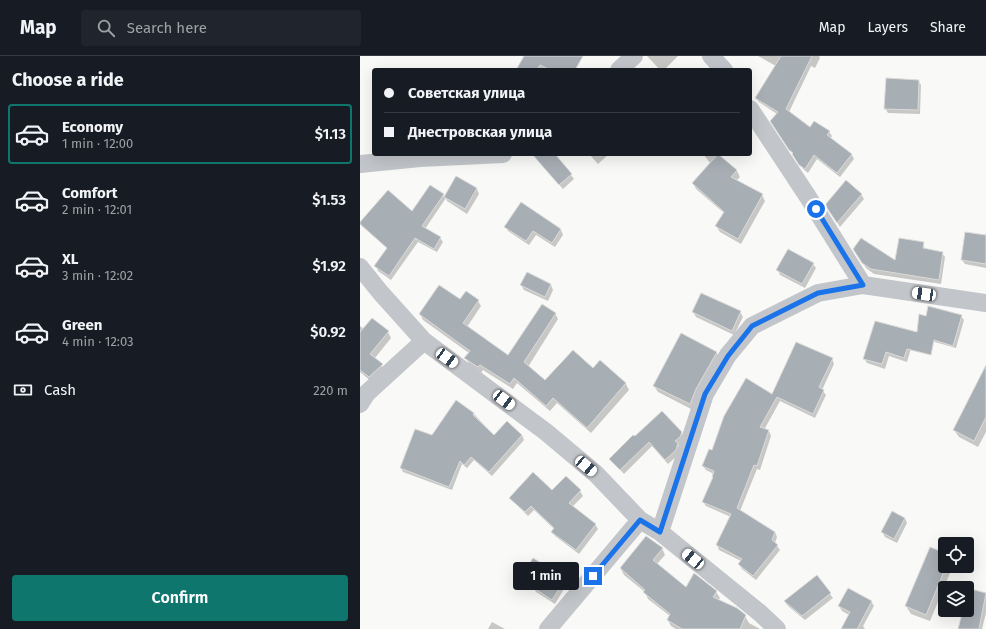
<!DOCTYPE html>
<html lang="en">
<head>
<meta charset="utf-8">
<style>
  :root { --surface:#171b24; --page:#20242c; --text:#f1f3f6; --muted:#9ea1a6; --line:#363941; --accent:#0f766e }
  body { margin:0; font-family:"Fira Sans",sans-serif; background:var(--page); color:var(--text); height:100vh; display:flex; flex-direction:column; font-size:15px; white-space:nowrap }
  * { box-sizing:border-box; margin:0 }
  p { font-size:13px; color:var(--muted) }
  .icon { flex:none; width:22px; height:22px; fill:none; stroke:currentColor; stroke-width:2; stroke-linecap:round; stroke-linejoin:round }
  .map { position:relative; flex:1; overflow:hidden }
  .panel { display:flex; flex-direction:column; background:var(--surface); width:360px }
  .panel>* { flex:none }
  .top-card { position:absolute; left:12px; top:12px; width:380px; height:88px; border-radius:4px; box-shadow:0 4px 16px #0002; display:grid; align-content:center; height:88px; padding:0 12px; background:var(--surface) }
  .controls { position:absolute; left:578px; top:481px; display:grid; gap:8px }
  .controls a { display:grid; place-items:center; width:36px; height:36px; border-radius:4px; background:var(--surface); box-shadow:0 4px 16px #0002; font-size:20px }
  .end { position:absolute; width:18px; height:18px; margin:-9px; border:5px solid #1a73e8; background:#fff; box-shadow:0 0 0 2px #fff }
  .from { border-radius:50% }
  .bubble { position:absolute; height:28px; border-radius:4px; background:var(--surface); box-shadow:0 4px 16px #0002; font-size:13px; font-weight:600; line-height:28px; text-align:center }
  .car { position:absolute; width:12px; height:24px; margin:-12px -6px; border-radius:5px; box-shadow:0 0 3px 1px #0007; background:linear-gradient(#fff 24%,#345 0 40%,#fff 0 76%,#345 0 86%,#fff 0) }
  .top-card b { display:flex; align-items:center; gap:14px; height:38px; font-size:15px }
  .top-card b+b { border-top:1px solid var(--line) }
  .top-card i { width:10px; height:10px; background:var(--text) }
  ul { padding:0; list-style:none }
  li { display:flex; align-items:center; gap:12px; height:60px; margin:0 8px 6px; padding:0 4px; border:2px solid transparent; border-radius:4px }
  li div { flex:1 }
  li b { display:block; font-size:15px }
  li em { font-style:normal; font-weight:600 }
  li.selected { border-color:var(--accent) }
  li>.icon { width:36px; height:36px; stroke-width:1.5 }
  h2 { padding:0 12px; font-size:18px; line-height:48px }
  .pay { display:flex; align-items:center; gap:10px; height:44px; padding:0 12px; font-size:15px }
  .pay p { margin-inline-start:auto }
  .button { display:flex; gap:8px; margin-top:auto; padding:8px 12px }
  .button a { flex:1; height:46px; border-radius:4px; background:var(--accent); color:#fff; font-size:16px; font-weight:600; line-height:46px; text-align:center }
  header { display:flex; align-items:center; gap:24px; box-sizing:border-box; height:56px; padding:0 20px; background:var(--surface); border-bottom:1px solid var(--line) }
  header strong { font-size:19px }
  nav { display:flex; gap:22px; margin-inline-start:auto; font-size:14px }
  .search { width:280px; height:36px; background:var(--page); display:flex; align-items:center; gap:10px; box-sizing:border-box; padding:0 14px; border-radius:4px; color:var(--muted); font-size:15px }
  main { display:flex; flex:1; min-height:0 }
  .map>svg:first-child { display:block }
</style>
</head>
<body>
<header>
<strong>Map</strong>
<div class="search"><svg class="icon" aria-label="search" viewBox="0 0 24 24"><circle cx="10" cy="10" r="6"/><path d="M15 15l6 6"/></svg>Search here</div>
<nav><a>Map</a><a>Layers</a><a>Share</a></nav>
</header>
<main>
<section class="panel">
<h2>Choose a ride</h2>
<ul>
<li class="selected"><svg class="icon" aria-label="car" viewBox="0 0 24 24"><path d="M5 17H2v-5l4-1 3-4h7l3 4 3 1v5h-3M9 17h6M6 11h13"/><circle cx="7" cy="17" r="2"/><circle cx="17" cy="17" r="2"/></svg><div><b>Economy</b><p>1 min · 12:00</p></div><em>$1.13</em></li>
<li><svg class="icon" aria-label="car" viewBox="0 0 24 24"><path d="M5 17H2v-5l4-1 3-4h7l3 4 3 1v5h-3M9 17h6M6 11h13"/><circle cx="7" cy="17" r="2"/><circle cx="17" cy="17" r="2"/></svg><div><b>Comfort</b><p>2 min · 12:01</p></div><em>$1.53</em></li>
<li><svg class="icon" aria-label="car" viewBox="0 0 24 24"><path d="M5 17H2v-5l4-1 3-4h7l3 4 3 1v5h-3M9 17h6M6 11h13"/><circle cx="7" cy="17" r="2"/><circle cx="17" cy="17" r="2"/></svg><div><b>XL</b><p>3 min · 12:02</p></div><em>$1.92</em></li>
<li><svg class="icon" aria-label="car" viewBox="0 0 24 24"><path d="M5 17H2v-5l4-1 3-4h7l3 4 3 1v5h-3M9 17h6M6 11h13"/><circle cx="7" cy="17" r="2"/><circle cx="17" cy="17" r="2"/></svg><div><b>Green</b><p>4 min · 12:03</p></div><em>$0.92</em></li>
</ul>
<div class="pay"><svg class="icon" aria-label="cash" viewBox="0 0 24 24"><path d="M3 7h18v10H3z"/><circle cx="12" cy="12" r="2"/></svg>Cash<p>220 m</p></div>
<div class="button"><a>Confirm</a></div>
</section>
<div class="map">
<svg width="626" height="573" viewBox="0 0 626 573">
  <rect width="100%" height="100%" fill="#f9f9f8"/>
  <!-- shadow -->
  <path fill="#0003" d="M165,0H206L209,14H157Z
    M287,0H318L304,14H300Z
    M398,0H459L460,2L455,12L451,10L429,56L451,72L469,76L472,80L470,83L492,99L494,103L480,121L457,103L448,117L443,113L414,70L417,58L399,46L396,42L416,10Z
    M558,25L561,29L560,58L528,57L525,52Z
    M182,98H193L211,119L214,123L203,133L180,107L177,102Z
    M229,98H249L238,108Z
    M343,98H358L377,115L380,121L376,125L402,139L405,145L381,188L360,176L356,170L364,157L336,133L333,127L351,108Z
    M97,121L117,133L119,138L107,158L87,145L86,142L65,173L80,182L83,186L77,196L58,186L31,224L18,215L16,210L28,193L3,171L0,167L52,157L83,139L84,141Z
    M501,138L504,143L480,171L466,149Z
    M161,147L201,174L203,179L195,191L176,179L169,189L148,175L146,171Z
    M626,180V212L605,208L602,204Z
    M563,187L565,194L582,197L585,201L581,228L514,218L506,212L494,193L536,206Z
    M453,208L456,212L445,232L420,219L418,214Z
    M167,218L191,229L193,234L188,245L164,234L161,229Z
    M101,244L118,245L121,250L107,271L149,301L195,257L198,263L168,311L185,326L234,313L240,306L266,328L269,334L231,377L197,347L190,355L157,327L153,333L123,314L121,317L109,308L106,302L109,297L63,264L60,258Z
    M333,256H380L383,261L374,279L336,261Z
    M601,260L604,264L596,292L561,282Z
    M516,266L552,289L547,306L529,300L525,313L507,307L504,302Z
    M0,270L4,273L28,276L31,282L15,302L26,315L13,327L0,316Z
    M322,279L357,297L360,303L333,354L298,336L294,330Z
    M472,303L474,308L462,334L466,339L455,362L420,345L404,374L409,375L411,380L400,414L397,413L380,455L415,476L417,481L415,487L420,494L396,524L382,513L379,508L381,505L359,494L357,489L371,461L346,450L343,446L354,422V418L346,414L343,410L353,396L413,339Z
    M626,324V376L618,391L599,381L594,374Z
    M97,346L114,358L134,380L162,379L164,384L132,420L114,404L107,412L102,408L92,434L43,416L41,412L72,380Z
    M321,377L324,382L318,390L320,393L318,399L308,408L292,390L264,418L250,403L273,381Z
    M192,435H220L223,440L212,451L235,468L238,473L219,498L195,480L192,476L194,473L174,454L168,460L150,442Z
    M545,462L547,467L537,487L525,481L522,476Z
    M302,492L305,499L297,508L326,532L356,536L360,542L358,544L385,560L389,567L400,573H316L311,570L308,564L310,560L288,543L285,536L264,519L261,513Z
    M585,499V510H593L570,565L551,558L546,550Z
    M165,516L205,523L207,528L195,548L176,536L173,531L177,526L168,521Z
    M457,521L473,542L445,564L428,550L425,546Z
    M609,534L626,538V557L622,573H599L604,554H607Z
    M511,545L514,550L503,570L505,573H482L489,559L482,555L479,550Z
    M132,566L145,573H128Z"/>
  <!-- building -->
  <path fill="#a7aeb4" stroke="#dbdbda" d="M164,0H223L215,14H190L180,9L177,14H156Z
    M421,0H452L426,53L450,71L454,65L470,75L467,79L492,98L477,117L454,99L445,113L439,109L432,98L433,97L429,94L410,65L418,56L395,42Z
    M526,22L559,24L558,54L524,53Z
    M172,98H195L212,118L199,129Z
    M358,98L377,114L371,121L403,138L378,183L355,170L364,156L332,127Z
    M96,120L117,132L105,153L84,141Z
    M486,124L502,138L477,167L465,149Z
    M70,129L84,138L62,170L81,181L74,193L55,182L29,220L14,210L27,192L0,168V166L28,134L52,155Z
    M161,146L201,173L192,187L173,175L166,185L144,171Z
    M605,176L626,179V208L601,204Z
    M501,182L535,204L539,182L564,186L563,192L583,196L579,224L511,213L502,207L493,193Z
    M428,193L454,207L442,228L416,214Z
    M167,216L191,228L185,241L160,229Z
    M79,229L100,243L106,235L119,244L103,267L148,299L182,248L196,257L164,306L185,324L213,294L233,312L240,304L266,327L227,372L193,342L186,350L154,322L150,328L120,309L118,311L104,302L110,295L59,258Z
    M341,237L381,255L372,275L332,256Z
    M568,250L602,259L593,290L574,284L571,299L547,293L544,302L526,296L522,308L503,303L515,265L557,276L559,258L566,260Z
    M12,262L29,275L10,298L23,308L9,321L0,314V276Z
    M321,277L357,296L336,333L330,348L293,330Z
    M436,286L473,302L459,331L464,334L453,358L417,341L400,371L409,374L397,410L394,409L377,452L415,476L412,484L418,489L393,520L378,508L382,503L356,489L371,458L342,446L353,421H352L354,415L342,410L349,393L352,394L364,360L386,322L412,338Z
    M626,309V361L614,385L593,374Z
    M96,344L114,357L113,359L134,379L147,365L162,379L129,416L111,401L104,409L100,405L89,431L40,412L55,373L72,379Z
    M302,355L322,376L320,381L315,385L318,387L316,394L305,404L289,386L260,414L249,403L273,379L275,380Z
    M173,416L192,434L206,420L221,434L209,447L236,468L216,494L191,476L194,472L171,450L165,456L149,442Z
    M532,455L545,462L534,483L521,476Z
    M286,480L303,492L293,504L326,531L334,517L357,535L353,541L377,552L386,559L380,573H322L307,564L310,558L283,536L285,534L260,512Z
    M570,491L585,497V513L566,559L545,550Z
    M173,502L206,522L192,544L172,531L177,524L164,516Z
    M457,519L471,537L442,560L424,545Z
    M488,532L512,545L497,573H481L490,556L478,550Z
    M607,532L626,537L619,573H598L603,554H607Z"/>
  <g fill="none" stroke-linecap="round" stroke-linejoin="round">
    <!-- minor -->
    <path stroke="#c2c5c9" stroke-width="18" d="M351,0L364,14
      M259,14L274,0
      M390,53L448,141L503,229
      M0,108L60,102L143,98
      M0,211L20,236L64,285L186,376L236,418L280,464L300,476L400,557L417,573
      M0,348L7,337L64,285
      M300,476L345,338L368,299L392,270L458,237L503,229L626,247
      M188,573L280,464"/>
  </g>
  <g fill="none" stroke-linecap="round" stroke-linejoin="round">
    <!-- route -->
    <path stroke="#1a73e8" stroke-width="5" d="M233,520L280,464L300,476L345,338L368,300L392,270L458,237L503,229L456,153"/>
  </g>
</svg>
<div class="controls">
<a><svg class="icon" aria-label="locate" viewBox="0 0 24 24"><circle cx="12" cy="12" r="6"/><path d="M12 2v4M12 18v4M2 12h4M18 12h4"/></svg></a>
<a><svg class="icon" aria-label="layers" viewBox="0 0 24 24"><path d="M12 4l9 5-9 5-9-5zM3 14l9 5 9-5"/></svg></a>
</div>
<i class="end from" style="left:456px;top:153px"></i>
<i class="end" style="left:233px;top:520px"></i>
<div class="bubble" style="left:153px;top:506px;width:66px">1 min</div>
<i class="car" style="left:564px;top:238px;rotate:278deg"></i>
<i class="car" style="left:87px;top:302px;rotate:126deg"></i>
<i class="car" style="left:144px;top:344px;rotate:127deg"></i>
<i class="car" style="left:226px;top:410px;rotate:130deg"></i>
<i class="car" style="left:333px;top:503px;rotate:309deg"></i>
<div class="top-card">
<b><i class="from"></i>Советская улица</b>
<b><i></i>Днестровская улица</b>
</div>
</div>
</main>
</body>
</html>
